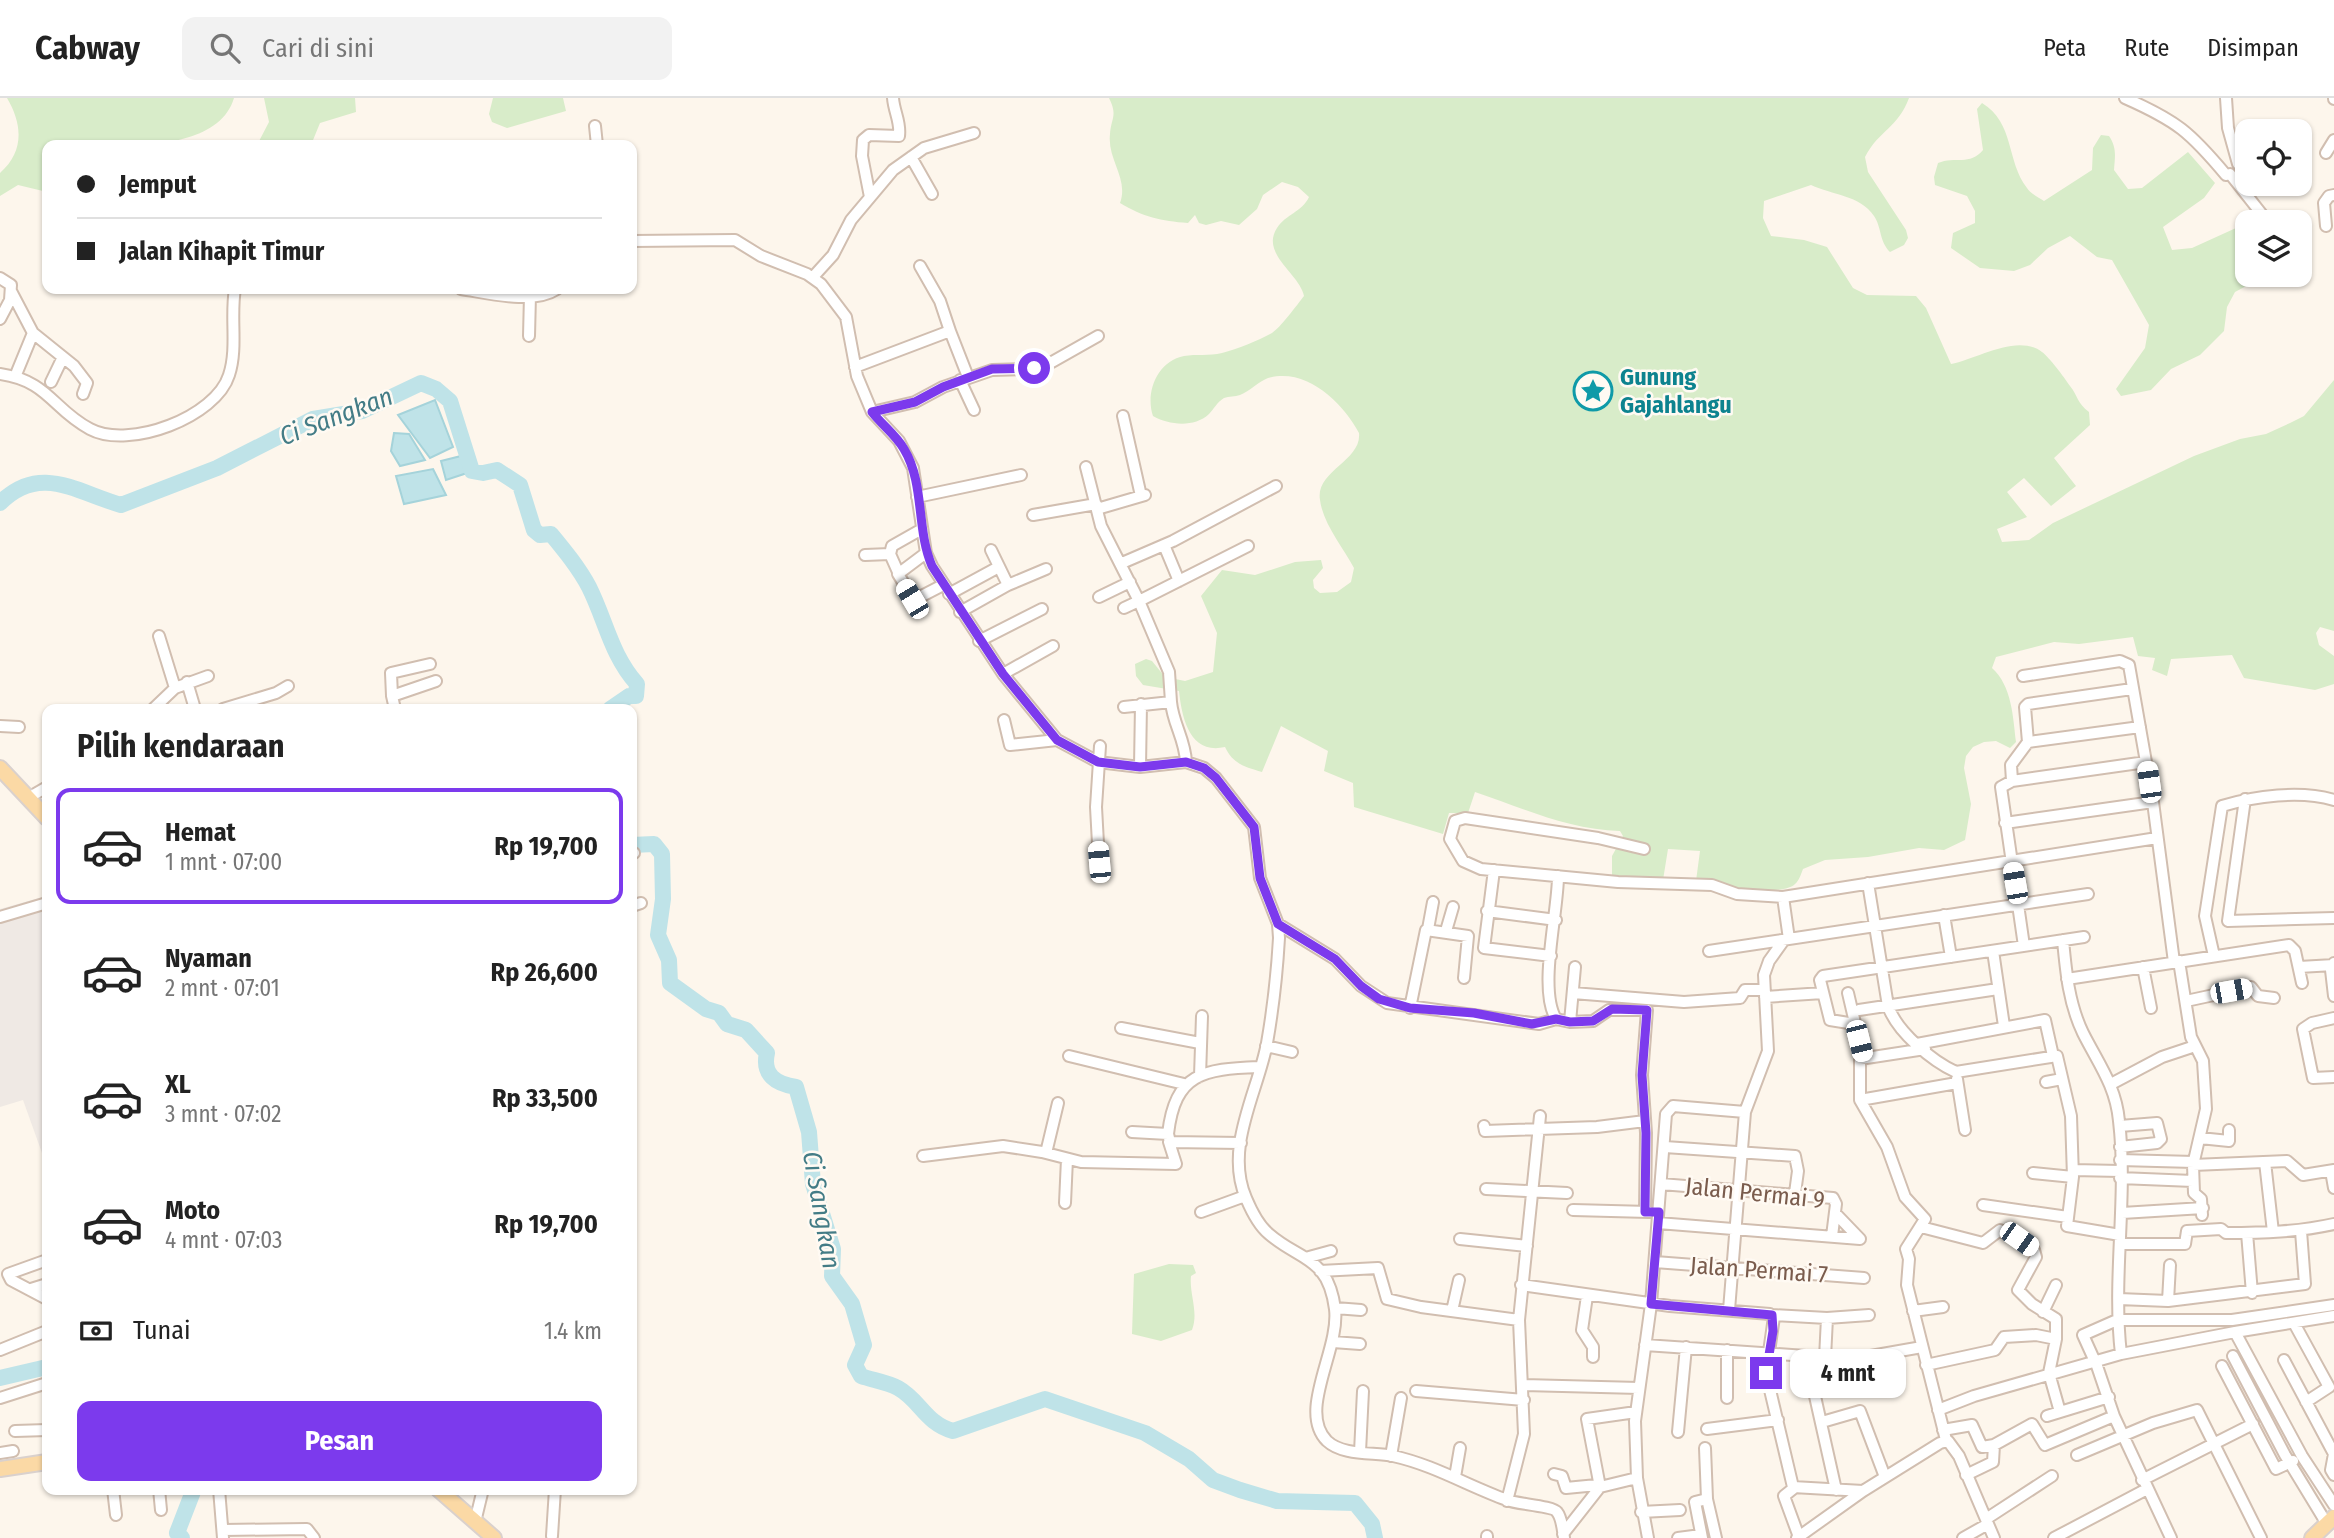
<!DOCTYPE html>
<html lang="id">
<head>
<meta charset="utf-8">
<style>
  :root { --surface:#fff; --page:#f2f2f2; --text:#222; --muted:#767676; --line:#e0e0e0; --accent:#7c3aed }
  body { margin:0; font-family:"Fira Sans Condensed",sans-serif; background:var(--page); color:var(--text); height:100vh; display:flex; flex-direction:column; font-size:26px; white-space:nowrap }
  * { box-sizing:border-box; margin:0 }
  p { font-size:23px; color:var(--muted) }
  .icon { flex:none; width:38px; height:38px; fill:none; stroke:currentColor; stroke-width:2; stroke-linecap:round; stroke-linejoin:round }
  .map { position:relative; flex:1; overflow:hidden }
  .side { position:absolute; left:42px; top:606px; width:595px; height:791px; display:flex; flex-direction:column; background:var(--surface); border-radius:14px; box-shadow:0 2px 5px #0004 }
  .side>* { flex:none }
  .hud { position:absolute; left:42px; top:42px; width:595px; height:154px; border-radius:14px; box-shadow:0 2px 5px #0004; display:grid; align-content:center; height:154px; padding:0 35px; background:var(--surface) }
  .tools { position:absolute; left:2235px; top:21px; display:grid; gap:14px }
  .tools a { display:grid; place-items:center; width:77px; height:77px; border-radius:14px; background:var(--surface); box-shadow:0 2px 5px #0004; font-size:35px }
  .end { position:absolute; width:32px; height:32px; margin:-16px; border:9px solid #7c3aed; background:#fff; box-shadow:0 0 0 4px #fff }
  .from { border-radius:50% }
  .bubble { position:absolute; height:49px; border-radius:14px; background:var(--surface); box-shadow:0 2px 5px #0004; font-size:23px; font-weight:700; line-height:49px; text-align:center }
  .car { position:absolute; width:21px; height:42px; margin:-21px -10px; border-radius:9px; box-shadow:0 0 5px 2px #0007; background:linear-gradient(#fff 24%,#345 0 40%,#fff 0 76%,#345 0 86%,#fff 0) }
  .hud b { display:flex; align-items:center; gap:24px; height:66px; font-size:26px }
  .hud b+b { border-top:2px solid var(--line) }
  .hud i { width:18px; height:18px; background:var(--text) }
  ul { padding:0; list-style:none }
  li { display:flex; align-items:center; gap:21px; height:116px; margin:0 14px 10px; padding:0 21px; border:4px solid transparent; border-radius:14px }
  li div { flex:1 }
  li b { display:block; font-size:26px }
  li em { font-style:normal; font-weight:700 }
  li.on { border-color:var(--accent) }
  li>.icon { width:63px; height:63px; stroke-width:1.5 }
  h2 { padding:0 35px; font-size:32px; line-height:84px }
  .pay { display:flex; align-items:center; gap:18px; height:77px; padding:0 35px; font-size:26px }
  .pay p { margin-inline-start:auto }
  .action { display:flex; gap:14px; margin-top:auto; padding:14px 35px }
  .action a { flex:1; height:80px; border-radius:14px; background:var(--accent); color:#fff; font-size:28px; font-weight:700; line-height:80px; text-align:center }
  header { display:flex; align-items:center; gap:42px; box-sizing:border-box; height:98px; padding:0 35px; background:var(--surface); border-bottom:2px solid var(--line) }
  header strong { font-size:33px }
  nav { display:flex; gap:38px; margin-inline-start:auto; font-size:24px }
  .search { width:490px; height:63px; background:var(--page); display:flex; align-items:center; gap:18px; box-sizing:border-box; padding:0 24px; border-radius:14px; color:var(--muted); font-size:26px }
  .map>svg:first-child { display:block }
</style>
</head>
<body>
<header>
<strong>Cabway</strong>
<div class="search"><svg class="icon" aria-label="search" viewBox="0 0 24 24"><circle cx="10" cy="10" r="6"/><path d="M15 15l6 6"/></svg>Cari di sini</div>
<nav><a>Peta</a><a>Rute</a><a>Disimpan</a></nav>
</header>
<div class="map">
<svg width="2334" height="1440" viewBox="0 0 2334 1440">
  <rect width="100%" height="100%" fill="#fdf6ec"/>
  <!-- industrial -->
  <path fill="#efe9e4" d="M46,798H47V1069L23,1002L0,1009V811Z"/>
  <!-- green -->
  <path fill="#d8ecc9" d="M7,0H234C216,61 97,47 47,47V94L18,87L0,98V75C24,54 23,27 7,0Z
    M264,0H355L356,14L320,25L311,47H257L269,24Z
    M493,0H563L566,13L507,30L492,24L489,16Z
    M1109,0H1909C1898,30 1879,32 1865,59L1868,74L1906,132L1908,140L1904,147L1890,154C1879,143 1882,130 1874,118C1860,97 1832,97 1811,87L1764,103L1763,120L1771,138L1804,142L1827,149L1853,190L1867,197L1916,198L1926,210L1951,266C1977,261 2017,235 2042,254C2049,259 2064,279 2070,288C2078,298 2077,305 2089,314L2090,327L2054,360L2076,388L2051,408L2024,380L2007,394L2027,419L1997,431L2002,444L2029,442L2053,425L2194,358L2240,341L2266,336L2290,325L2304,318L2334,282V533L2320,529L2316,535L2319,547L2334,558V586L2315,592L2244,580L2232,557L2171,561L2167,578L2152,572L2155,560L2138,558L2133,539L2079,546L2054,544L1996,559L1992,570C2012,588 2013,619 2016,644L2010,650L1996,643L1984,644L1973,649L1966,658L1964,670L1971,706L1965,742L1944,752L1919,750L1868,759L1825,762L1803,771C1801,776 1799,783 1795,786C1781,800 1716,787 1696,783L1700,753L1668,751L1663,782L1612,780V758L1623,738L1620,733C1568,732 1523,710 1475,694L1468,715H1449L1443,736L1354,709L1353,685L1324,673L1328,653L1281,628L1262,674C1245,669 1233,666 1225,649C1190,657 1182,621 1179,593L1143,587L1136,578L1135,566L1146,561L1152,563L1165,579L1185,583L1213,574L1217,535L1201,498L1222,472L1255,477L1295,464L1321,462L1323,470L1313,482L1314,490L1320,495L1337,494L1351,484L1354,470C1343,449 1323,426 1320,402C1315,373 1362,363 1359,335C1343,305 1307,269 1268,280C1258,284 1250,293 1240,297C1235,299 1229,298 1224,300C1217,304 1214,311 1209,316C1194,330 1169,327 1153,318C1145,295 1157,263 1184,258C1196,256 1209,258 1222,255C1238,251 1257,243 1272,235C1280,230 1297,207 1304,198C1300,176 1260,156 1277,130C1286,116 1302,114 1309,99L1298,89L1282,84L1263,97L1257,111L1239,127L1221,123L1206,127L1199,125L1195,117L1188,125C1161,123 1143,119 1120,105C1129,80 1107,62 1110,36C1111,20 1118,18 1109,0Z
    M1982,5C2015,25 2006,63 2027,90C2031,96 2039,100 2044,103L2092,72L2093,50L2101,37L2109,38C2117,50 2115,58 2114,72L2128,91L2142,90L2188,54L2215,85L2204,100L2163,129L2172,152L2192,150L2247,125V177H2279L2274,181L2250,186L2235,194L2227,209L2224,233L2200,257L2171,271L2151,292L2121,298L2116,291L2145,250L2149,227L2112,162L2097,159L2070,138L2048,150L2030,167L2014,173L1980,170L1951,150L1953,135L1975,125V113L1967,98L1935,87L1934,79L1938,65C1955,58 1970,68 1983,52L1977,11Z
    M1169,1166L1193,1167L1196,1175L1191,1178C1189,1196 1199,1214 1192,1232L1161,1243L1132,1236L1134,1176Z"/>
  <!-- water -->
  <path fill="#bfe3e8" stroke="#a5d3da" stroke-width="2" d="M435,302L453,349L430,360L398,317Z
    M394,335L409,336L425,362L400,368L391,353Z
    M461,358L467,375L446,382L441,363Z
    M433,371L446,397L404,406L396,378Z"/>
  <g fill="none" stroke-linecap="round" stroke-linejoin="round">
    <!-- river -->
    <path stroke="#bfe3e8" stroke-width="16" d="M0,405C40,365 76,394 121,407L217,370L313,321L362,313L421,285L436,291L450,303L472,373L483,375L497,372L520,387L534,432L540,437L551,436C565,453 579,470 589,489C606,523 611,557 637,586L636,598H629L610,611
      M632,747L654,746L662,756L663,801L658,837L669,862L670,885L706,911L719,915L727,926L746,932L767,955C762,977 776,986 796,989L809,1034L813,1086L833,1151L832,1178L852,1206L864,1247L855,1267L861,1278C872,1282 887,1284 898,1290C920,1302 925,1325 953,1333L1045,1301L1145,1335L1189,1361L1213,1382L1240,1392L1277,1403L1355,1405L1372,1426L1375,1440
      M0,1280L47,1269
      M182,1440L177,1435L194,1391"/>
    <defs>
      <path id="minor" d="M2125,0C2177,23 2190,34 2226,77L2230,76L2268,124
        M2226,0L2228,30L2238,66
        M2334,0V1
        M595,28L597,47
        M2326,55L2334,42
        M911,59L932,96
        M870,99L862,58L863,42L869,37L899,38C901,24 894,14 893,0
        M2326,128L2324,105L2329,98L2334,97
        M632,143L735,142L761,158L807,176L821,186L846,219L857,278L872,314L899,343L913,370L926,455L932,468L1003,576L1057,642L1098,664L1140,669L1186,664L1204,670L1216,680L1254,729L1260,780L1278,826L1279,840C1277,875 1273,911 1267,945C1258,994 1224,1049 1246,1100C1251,1112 1258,1127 1269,1136C1300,1163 1328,1158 1335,1211C1340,1252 1297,1313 1327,1343C1343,1358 1374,1354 1393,1358C1434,1367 1468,1388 1507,1402C1516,1406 1553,1408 1557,1414C1562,1420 1563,1433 1564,1440
        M920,168L940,203L950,233
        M813,179L833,157L851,122L893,72L924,50L974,35
        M0,180L11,187L10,202L0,221
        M461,191C488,195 533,207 557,191
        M11,193L33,235L17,274
        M33,235L74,268L87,285L83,296
        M529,238L530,197
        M855,269L950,233L968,279
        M0,276C49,283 52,311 90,331C129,352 216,319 229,277C238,250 230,218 235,191
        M960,282L974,312
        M51,284L63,259
        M872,314L915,304L943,289L992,272L1023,271L1052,264L1098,238
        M1123,318L1141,398
        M1086,369L1101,428L1139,503L1124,510
        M917,399L1021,377
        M1097,411L1145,397
        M1033,417L1096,406
        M1164,447L1179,483
        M991,452L1008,487
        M926,455L898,476L914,502L943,487
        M865,457L890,456
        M1122,465L1173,443L1276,388
        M898,474L890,456L892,448L922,431
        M949,496L995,471
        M1099,499L1130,484
        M960,514L1008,487L1046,471
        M159,538L175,590
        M979,543L1042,511
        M1003,576L1053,548
        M2023,578L2120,563L2129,567L2153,704L2174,864
        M187,584L195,611
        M392,598L391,575L430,566
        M1171,604L1169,574L1139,503L1248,448
        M1124,609L1171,604C1173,626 1185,641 1186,664
        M153,611L175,590L208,578
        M223,611L276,595L288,588
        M395,611L392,598L436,583
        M1004,622L1010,647L1057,642
        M0,628L19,629
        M2028,644L2025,609L2028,606L2132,591
        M2028,644L2140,629
        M1140,669L1141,606
        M2012,683L2011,667L2028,644
        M28,700L47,689
        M2245,701L2228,823L2334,820
        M2005,725L2153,704
        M1644,751L1598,740L1465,720L1455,723L1450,741L1463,763L1481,771L1618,784L1712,787L1737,796L1783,799L2157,740
        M632,755H634
        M1099,764L1096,709L1100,648
        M1494,772L1484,850L1551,858
        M1868,785L1888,908C1897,934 1932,963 1956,974L2057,958L2071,1018L2073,1079L2067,1128L2120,1137
        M1783,799L1789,841
        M632,808L641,805
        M1487,813L1556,822
        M1944,817L1951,859
        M0,819L47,805
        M1278,826L1335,861L1361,888L1387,905L1539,926L1556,921C1538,891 1558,815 1558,778
        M1428,831L1433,804
        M1446,833L1453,809
        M2024,848L2001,689L2012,683L2146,664
        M1709,853L2088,796
        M1993,853L2004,928
        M2214,858L2205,818L2222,708C2255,698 2300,692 2334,702
        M2179,863L2191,939L2203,963L2206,1011L2193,1067L2194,1095L2201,1101L2202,1117
        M2334,865L2331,872L2334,898
        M2143,869L2151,910
        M2299,869L2334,867
        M2067,881L2289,847L2295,853L2302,885
        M1573,895L1684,904L1740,900L1745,892H1764
        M1848,895L1863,959
        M1765,899L1823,895
        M2186,903L2251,889L2258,898L2274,900
        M1410,910L1426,832L1468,838L1464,880
        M1859,912L1998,891
        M2334,920L2312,925L2303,931L2313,980L2334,979
        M1556,921L1570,924L1593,923L1609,912H1647L1642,977L1646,1035L1645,1114
        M1570,924L1575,869
        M1855,926L1830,922L1820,882L1823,878L2084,839
        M1121,930L1200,945
        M1917,946L2045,922L2053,958
        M1266,948L1292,954
        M1925,951L1860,961V1002L1957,985
        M1069,958L1184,986
        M1200,978L1202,918
        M1957,981L1965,1032
        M2046,984L2062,981
        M2111,986L2162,959L2195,948
        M1860,1002L1887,1049L1905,1099L1925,1121L1906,1151L1909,1161L1907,1187L1946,1342
        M1484,1028L1485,1033L1597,1029L1645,1023
        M2120,1028L2157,1025L2161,1041L2157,1045L2120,1049
        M1132,1034L1168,1036L1170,1044L1241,1045
        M1168,1036C1175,975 1203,971 1259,969
        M2200,1040L2229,1043V1032
        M1665,1049L1795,1058L1798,1073L1795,1095
        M1046,1055L1058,1005
        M923,1058L1003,1048L1042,1054L1081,1064L1176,1066L1169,1044
        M2120,1062L2194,1064
        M2265,1064L2273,1134
        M2193,1067L2287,1063L2303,1077L2334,1072
        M2073,1072L2120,1073
        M2331,1073L2334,1090
        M2033,1075L2073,1079
        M2120,1080L2193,1083
        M1661,1086L1833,1100L1836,1106L1832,1138
        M1486,1091L1567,1095
        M1065,1105L1067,1061
        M1983,1107L2068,1119
        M1573,1112L1649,1114
        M1201,1114L1245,1098
        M1835,1115L1860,1141
        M2122,1115L2203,1110
        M1658,1125L1860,1141
        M1921,1129L1983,1145L2000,1132L2034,1152L2036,1159L2018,1192L2032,1206L2056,1221V1241L2049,1275L2060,1314
        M2247,1135L2252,1195
        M1460,1141L1527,1148
        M2120,1146H2185L2187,1133L2221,1131L2226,1135C2263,1135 2298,1134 2334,1126
        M1309,1159L1331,1153
        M47,1162L8,1176L11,1182L47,1201
        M1655,1164L1864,1180
        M1320,1173L1378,1170L1387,1201L1421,1209L1519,1222
        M1521,1187L1670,1208L1770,1216L1774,1219L1766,1275L1793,1389L1863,1393L1940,1345L1948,1343L1959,1358L1994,1440
        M31,1191L47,1186
        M1587,1198L1582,1232L1593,1249V1259
        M2119,1201L2168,1203L2305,1186L2301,1133
        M2168,1203L2170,1167
        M1335,1210L1361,1212
        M1729,1212L1745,1014L1768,953L1764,877L1769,863L1784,842
        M1452,1213L1459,1182
        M1913,1213L1943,1209
        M2043,1214L2056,1187
        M1772,1217L1827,1220L1869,1217
        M2334,1218L2235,1234L2302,1358L2334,1407
        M2294,1225L2329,1289L2306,1304
        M1333,1244L1360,1246
        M1645,1247L1806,1258L1836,1392
        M0,1252L47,1233
        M1727,1252V1300
        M2121,1256L2235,1234
        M1806,1258L1865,1259L1922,1249
        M2233,1258L2285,1357L2327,1426
        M1825,1260L1827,1220
        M2284,1262L2334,1356L2331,1372L2334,1377
        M1926,1267L1995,1252L2004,1239L2036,1237L2056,1241
        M2222,1268L2276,1371L2293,1363
        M1522,1287L1639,1290
        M1416,1293L1524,1302
        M0,1300L47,1285
        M1938,1312L1974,1298L2121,1256C2112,1179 2128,1100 2119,1023C2116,988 2098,965 2083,935C2069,906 2066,875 2063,842
        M2047,1318L2109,1299
        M1822,1324L1860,1313L1885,1379
        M1707,1331L1778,1322
        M1943,1332L1972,1327L1982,1349L1994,1347
        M15,1333L47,1332
        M1678,1334L1686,1249
        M1360,1354L1363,1293
        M0,1355L13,1353
        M2077,1357L2153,1325L2197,1312L2261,1440
        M1391,1358L1401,1300
        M1554,1376L1562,1378L1566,1390L1597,1387
        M1966,1377L1993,1364L1994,1347L2032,1326L2045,1347L2114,1318
        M1455,1379L1460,1350
        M1637,1380L1648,1440
        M2142,1382L2253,1326
        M1600,1389L1587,1321L1636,1314
        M1794,1390L1784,1398L1799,1439
        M113,1391L116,1417
        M159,1391L161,1412
        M219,1391L223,1440
        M1707,1401L1716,1440
        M1507,1403L1524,1336L1519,1222L1540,1018
        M1641,1414L1680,1412
        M1986,1421L2052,1378
        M475,1424L483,1391
        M223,1432L307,1431L314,1440
        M1563,1436L1600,1389L1637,1380L1635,1323L1651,1206L1666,1016L1673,1008L1745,1014
        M552,1438L555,1391
        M1487,1438V1440
        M1678,1440L1701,1437
        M1702,1440L1695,1404L1707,1401L1705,1350
        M1797,1440L1863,1393
        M1963,1440L1988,1426
        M2054,1440L2147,1391
        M2171,1440L2114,1318L2097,1268L2083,1237L2117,1222H2232L2334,1207"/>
      <path id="major" d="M0,670L47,720
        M0,1371L47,1364
        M438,1391L494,1440
        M2312,1440L2334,1419"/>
    </defs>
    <!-- minor casing -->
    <use href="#minor" stroke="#d1beb0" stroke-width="14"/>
    <!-- major casing -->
    <use href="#major" stroke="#dad1cd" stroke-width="18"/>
    <!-- minor -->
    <use href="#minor" stroke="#fff" stroke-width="10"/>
    <!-- major -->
    <use href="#major" stroke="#fbd9a5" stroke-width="14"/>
  </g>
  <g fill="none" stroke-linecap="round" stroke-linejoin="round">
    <!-- route -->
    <path stroke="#7c3aed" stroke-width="9" d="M1034,270L992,271L943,289L915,304L872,314C882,327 896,337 904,351C925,386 916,431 932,468L1003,576L1057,642L1098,664L1140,669L1186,664L1204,670L1216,680L1254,729L1260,780L1278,826L1335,861L1361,888L1379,901L1410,910L1474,915L1532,926L1556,921L1570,924L1593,923L1612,911L1647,912L1642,977L1646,1035L1645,1114H1659L1651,1206L1772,1217L1773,1233L1766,1275"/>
  </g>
  <!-- icons -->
  <defs>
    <symbol id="sight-ring" viewBox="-11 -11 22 22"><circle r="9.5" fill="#fffaf3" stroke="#0f9aa8" stroke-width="1.5"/><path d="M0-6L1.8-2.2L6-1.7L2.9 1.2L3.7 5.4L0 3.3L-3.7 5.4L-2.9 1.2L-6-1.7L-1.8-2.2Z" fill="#0f9aa8"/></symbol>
  </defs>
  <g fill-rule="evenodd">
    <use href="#sight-ring" x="1571" y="271" width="44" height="44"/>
  </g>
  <g text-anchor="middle" stroke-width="5" stroke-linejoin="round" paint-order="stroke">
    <!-- culture labels -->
    <g font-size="24" font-weight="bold" fill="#0d838f" stroke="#fffaf3" text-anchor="start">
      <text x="1620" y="287">Gunung<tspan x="1620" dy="28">Gajahlangu</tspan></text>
    </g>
    <!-- street labels -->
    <g font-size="24" fill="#7a5c4d" stroke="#fffaf3">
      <text transform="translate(1755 1095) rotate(6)" y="8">Jalan Permai 9</text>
      <text transform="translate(1759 1172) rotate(4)" y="8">Jalan Permai 7</text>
    </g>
    <!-- water labels -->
    <g font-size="26" font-style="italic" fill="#437c86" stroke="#fffaf3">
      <text transform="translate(336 318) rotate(-21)" y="9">Ci Sangkan</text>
      <text transform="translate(822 1112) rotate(80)" y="9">Ci Sangkan</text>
    </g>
  </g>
</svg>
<div class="tools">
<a><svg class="icon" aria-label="locate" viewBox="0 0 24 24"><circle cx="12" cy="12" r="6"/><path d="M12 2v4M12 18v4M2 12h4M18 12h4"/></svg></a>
<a><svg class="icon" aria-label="layers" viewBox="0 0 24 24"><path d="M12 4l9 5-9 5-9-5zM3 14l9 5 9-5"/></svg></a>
</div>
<i class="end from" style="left:1034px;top:270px"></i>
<i class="end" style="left:1766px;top:1275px"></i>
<div class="bubble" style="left:1790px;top:1251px;width:116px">4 mnt</div>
<i class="car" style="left:912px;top:501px;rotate:329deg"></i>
<i class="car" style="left:2149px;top:684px;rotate:352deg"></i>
<i class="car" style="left:1099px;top:764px;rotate:355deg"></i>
<i class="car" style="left:2015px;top:785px;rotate:350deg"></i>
<i class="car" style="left:2231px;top:893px;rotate:80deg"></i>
<i class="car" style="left:1859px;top:943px;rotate:166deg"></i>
<i class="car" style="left:2019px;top:1141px;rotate:125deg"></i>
<div class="hud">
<b><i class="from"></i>Jemput</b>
<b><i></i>Jalan Kihapit Timur</b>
</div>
<section class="side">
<h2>Pilih kendaraan</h2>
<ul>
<li class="on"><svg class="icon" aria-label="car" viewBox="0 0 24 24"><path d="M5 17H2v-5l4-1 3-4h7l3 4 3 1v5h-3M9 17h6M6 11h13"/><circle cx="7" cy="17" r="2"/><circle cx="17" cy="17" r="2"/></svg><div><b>Hemat</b><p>1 mnt · 07:00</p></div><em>Rp 19,700</em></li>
<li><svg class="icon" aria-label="car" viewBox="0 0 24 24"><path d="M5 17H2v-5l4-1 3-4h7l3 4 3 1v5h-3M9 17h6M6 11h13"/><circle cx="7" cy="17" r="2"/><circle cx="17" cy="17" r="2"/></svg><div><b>Nyaman</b><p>2 mnt · 07:01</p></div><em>Rp 26,600</em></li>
<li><svg class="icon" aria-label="car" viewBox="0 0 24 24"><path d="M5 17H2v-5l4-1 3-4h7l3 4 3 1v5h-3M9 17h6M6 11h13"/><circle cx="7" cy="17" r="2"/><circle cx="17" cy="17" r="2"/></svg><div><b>XL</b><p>3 mnt · 07:02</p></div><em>Rp 33,500</em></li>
<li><svg class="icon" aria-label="car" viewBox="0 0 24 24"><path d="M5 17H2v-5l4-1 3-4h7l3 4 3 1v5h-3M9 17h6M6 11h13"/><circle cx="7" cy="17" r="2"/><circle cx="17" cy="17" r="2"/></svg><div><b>Moto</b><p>4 mnt · 07:03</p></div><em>Rp 19,700</em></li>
</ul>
<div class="pay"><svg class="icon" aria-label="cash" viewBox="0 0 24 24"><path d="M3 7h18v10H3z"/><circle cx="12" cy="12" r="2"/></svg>Tunai<p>1.4 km</p></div>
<div class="action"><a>Pesan</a></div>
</section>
</div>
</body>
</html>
